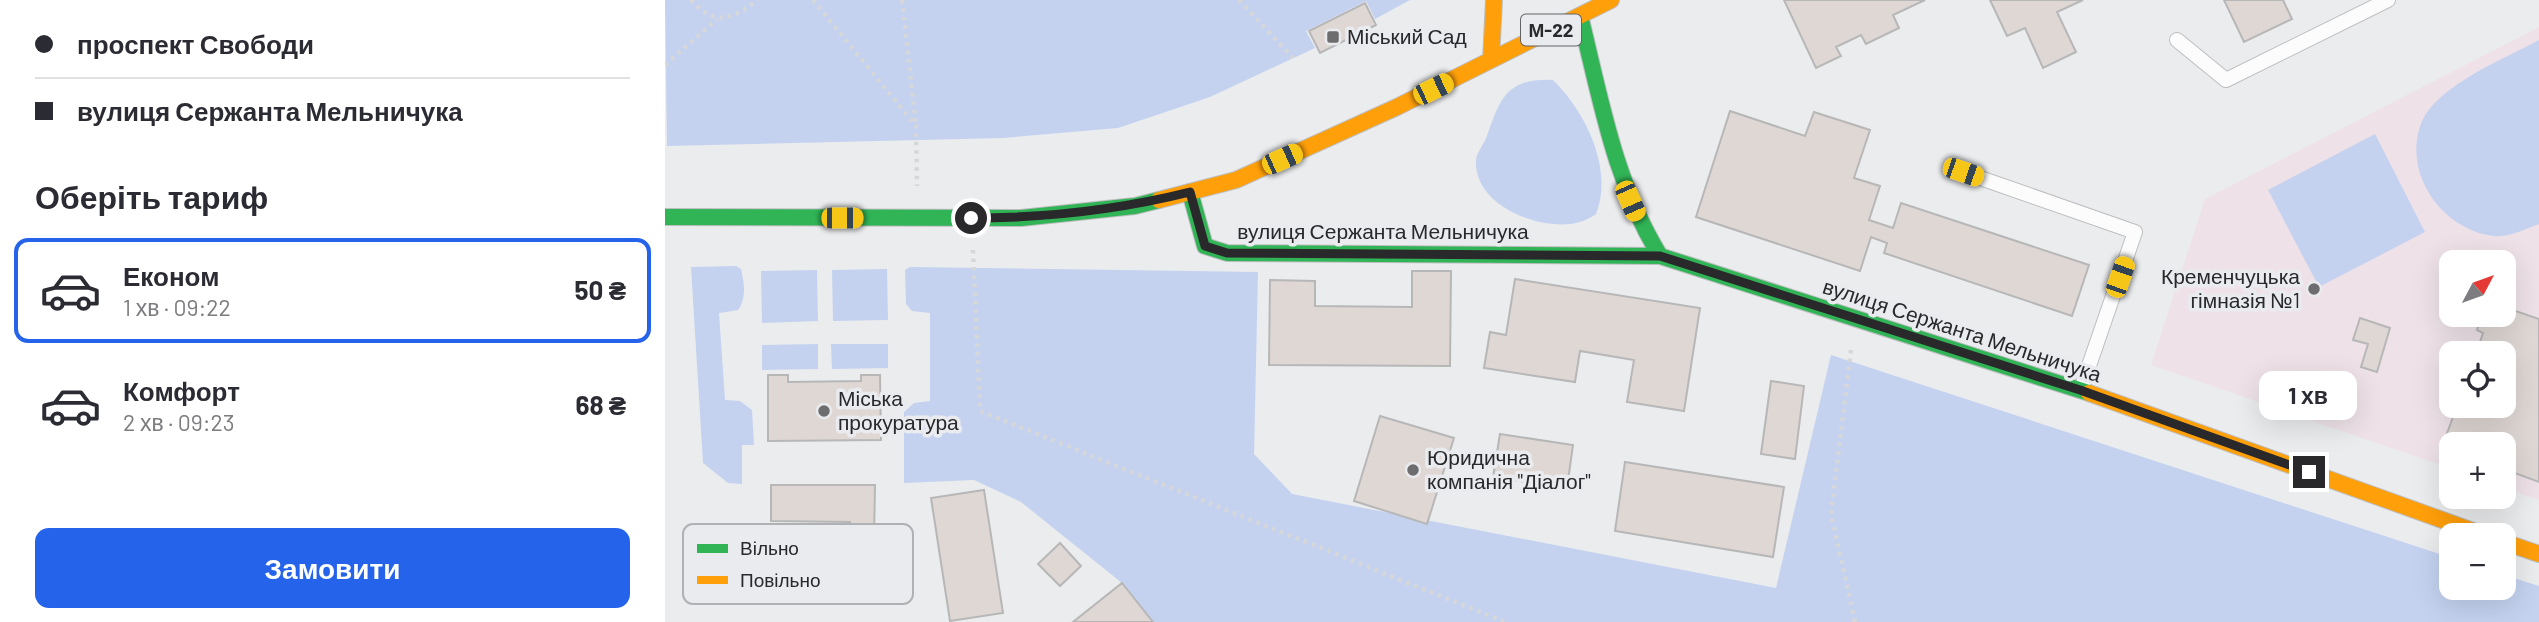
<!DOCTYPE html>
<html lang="uk">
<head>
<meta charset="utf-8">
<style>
  :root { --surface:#fff; --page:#f7f7f7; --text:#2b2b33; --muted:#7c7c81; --line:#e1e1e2; --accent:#2563eb }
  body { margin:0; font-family:Barlow,sans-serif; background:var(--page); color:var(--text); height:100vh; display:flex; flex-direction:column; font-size:26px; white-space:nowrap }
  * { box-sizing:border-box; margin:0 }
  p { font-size:23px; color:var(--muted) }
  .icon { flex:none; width:38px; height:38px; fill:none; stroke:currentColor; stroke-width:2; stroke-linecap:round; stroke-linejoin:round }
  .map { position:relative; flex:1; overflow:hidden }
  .side { display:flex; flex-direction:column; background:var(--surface); width:665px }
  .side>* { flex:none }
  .banner { display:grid; align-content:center; height:154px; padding:0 35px; background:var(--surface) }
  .needle { width:46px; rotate:49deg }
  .controls { position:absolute; left:1774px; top:250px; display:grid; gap:14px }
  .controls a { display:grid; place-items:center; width:77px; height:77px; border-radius:14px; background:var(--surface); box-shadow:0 7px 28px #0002; font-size:35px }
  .end { position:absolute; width:32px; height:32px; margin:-16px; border:9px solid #29292b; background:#fff; box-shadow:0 0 0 4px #fff }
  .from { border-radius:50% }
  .bubble { position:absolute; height:49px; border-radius:14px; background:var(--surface); box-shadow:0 7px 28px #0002; font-size:23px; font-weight:700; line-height:49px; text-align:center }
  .car { position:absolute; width:21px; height:42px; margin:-21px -10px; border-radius:9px; box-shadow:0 0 5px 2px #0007; background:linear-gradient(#f5c518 24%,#345 0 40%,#f5c518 0 76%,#345 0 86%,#f5c518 0) }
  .banner b { display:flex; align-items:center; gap:24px; height:66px; font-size:26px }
  .banner b+b { border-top:2px solid var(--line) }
  .banner i { width:18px; height:18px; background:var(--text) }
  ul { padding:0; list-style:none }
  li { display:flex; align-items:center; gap:21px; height:105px; margin:0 14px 10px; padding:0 21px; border:4px solid transparent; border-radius:14px }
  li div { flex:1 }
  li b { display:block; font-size:26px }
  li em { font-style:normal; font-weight:700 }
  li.selected { border-color:var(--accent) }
  li>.icon { width:63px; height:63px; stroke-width:1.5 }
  h2 { padding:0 35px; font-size:32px; line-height:84px }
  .primary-button { display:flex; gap:14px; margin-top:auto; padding:14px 35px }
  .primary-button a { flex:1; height:80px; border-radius:14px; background:var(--accent); color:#fff; font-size:28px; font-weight:700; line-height:80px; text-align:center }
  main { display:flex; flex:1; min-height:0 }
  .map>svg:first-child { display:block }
</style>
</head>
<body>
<main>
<section class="side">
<div class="banner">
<b><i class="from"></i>проспект Свободи</b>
<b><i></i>вулиця Сержанта Мельничука</b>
</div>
<h2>Оберіть тариф</h2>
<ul>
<li class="selected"><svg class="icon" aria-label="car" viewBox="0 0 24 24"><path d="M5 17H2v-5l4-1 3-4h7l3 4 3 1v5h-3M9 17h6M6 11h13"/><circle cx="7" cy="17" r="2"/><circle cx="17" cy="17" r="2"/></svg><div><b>Економ</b><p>1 хв · 09:22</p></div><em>50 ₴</em></li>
<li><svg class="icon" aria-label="car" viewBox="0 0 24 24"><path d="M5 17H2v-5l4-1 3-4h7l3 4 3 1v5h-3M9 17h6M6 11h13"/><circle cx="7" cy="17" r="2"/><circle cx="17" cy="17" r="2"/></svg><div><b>Комфорт</b><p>2 хв · 09:23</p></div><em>68 ₴</em></li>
</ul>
<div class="primary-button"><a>Замовити</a></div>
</section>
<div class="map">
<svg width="1874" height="622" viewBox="0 0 1874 622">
  <rect width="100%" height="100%" fill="#eaecee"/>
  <!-- education -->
  <path fill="#eee2e8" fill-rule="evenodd" d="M1874,27V500L1839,488V444H1787V469L1486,365L1540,199ZM1787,262H1839V315H1787ZM1787,354H1839V406H1787Z"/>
  <!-- green -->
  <path fill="#c4d2f0" d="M0,0H745L710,19L701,1L641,31L650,48L545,97L453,128L338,138L2,146Z
    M1874,40V224C1861,229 1843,238 1828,236C1776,229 1736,172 1757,121C1773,85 1841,58 1874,40Z
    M888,80C920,111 949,169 931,214C915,225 900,226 880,223C850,218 809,197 811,160C812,152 819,144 822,136C835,99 841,78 888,80Z
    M1710,134L1760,232L1654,287L1603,190Z
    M71,266L76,269C79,283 82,297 73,310L54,313L60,400L75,401L87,410L89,445H77V484L63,483L38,463L26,267Z
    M245,267L593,272L589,454L627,494L1111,588L1166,355L1787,558V588H1839V575L1874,586V622H488L457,583L356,502L309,480L239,483V412L249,403L265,401V313L247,311L241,304L240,270Z
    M222,269L223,320L168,321L167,270Z
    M152,270L153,321L97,323L96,271Z
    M153,344V369L97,370V345Z
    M166,344H223V368L167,369Z"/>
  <!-- building -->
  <path fill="#dfd7d4" stroke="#b7b7b8" stroke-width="2" d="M1119,0H1260L1228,15L1234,28L1201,44L1196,35L1171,47L1176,56L1151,68Z
    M1325,0H1418L1392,12L1411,52L1378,68L1360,28L1342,36Z
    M1559,0H1618L1627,19L1579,42Z
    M700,3L711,25L655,53L644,31Z
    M1065,111L1140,136L1149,112L1205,130L1189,178L1215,186L1204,220L1228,228L1236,203L1424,265L1407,316L1219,253L1222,243L1206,237L1195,271L1031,217Z
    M747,271H786L785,366L604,365L605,280L650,281V306L747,307Z
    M850,279L1035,308L1019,411L962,402L969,360L915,351L910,382L819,368L825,332L841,335Z
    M1839,307L1874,319V482L1839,469V444H1787V450L1777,447L1792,406H1839V354H1811L1818,333L1812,330L1817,315H1839Z
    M1695,318L1725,328L1712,372L1696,367L1703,344L1688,340Z
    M103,375H123V382L196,381V375H215L216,440L103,441Z
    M1106,381L1139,386L1130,459L1096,454Z
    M715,416L789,438L762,524L689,501Z
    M835,434L908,445L902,488L828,477Z
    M960,462L1119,487L1108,557L950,531Z
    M106,485H210L209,538H185V522L106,521Z
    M319,490L338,613L285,621L266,498Z
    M395,543L416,566L395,586L373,564Z
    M457,583L488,622H408Z"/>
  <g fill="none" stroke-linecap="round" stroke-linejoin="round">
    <defs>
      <path id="lane" d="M1512,40L1561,80L1723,0
        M1298,172L1470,232L1416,389"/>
      <path id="fast" d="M915,16C936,100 949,181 995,256
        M525,192L540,246L562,253L995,256L1424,393
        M0,217L356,218L470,206L494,200"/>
      <path id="slow" d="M826,60L829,0
        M494,200L571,180L732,107L946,0
        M1424,393L1822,536
        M1839,542L1874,554"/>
    </defs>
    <!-- lane casing -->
    <use href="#lane" stroke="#bdbec0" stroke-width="16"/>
    <!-- fast casing -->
    <use href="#fast" stroke="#bdbec0" stroke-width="18"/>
    <!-- slow casing -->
    <use href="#slow" stroke="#bdbec0" stroke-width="18"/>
    <!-- path -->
    <path stroke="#d6d7d8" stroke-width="4.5" stroke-dasharray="3.5 5" stroke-linecap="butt" d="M26,0C49,27 67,19 93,0
      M148,0L251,126L252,186
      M237,0L251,125
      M574,0L628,58
      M0,65L52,19
      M308,250L315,411L840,622
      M1186,350L1166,514L1190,622"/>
    <!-- lane -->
    <use href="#lane" stroke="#fcfcfc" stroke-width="14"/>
    <!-- fast -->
    <use href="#fast" stroke="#30b455" stroke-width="16"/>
    <!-- slow -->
    <use href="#slow" stroke="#ff9f0a" stroke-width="16"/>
  </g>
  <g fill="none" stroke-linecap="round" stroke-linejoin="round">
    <!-- route -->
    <path stroke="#29292b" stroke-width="9" d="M306,218C380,218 453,210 525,192L540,246L562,253L995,256L1415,390L1644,472"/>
  </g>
  <!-- markers -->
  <g fill="#6d6d6f" stroke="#e9ebef" stroke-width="2.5">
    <rect x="661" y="30" width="14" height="14" rx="3.5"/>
    <circle cx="1649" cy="289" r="7"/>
    <circle cx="159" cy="411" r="7"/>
    <circle cx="748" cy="470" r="7"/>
  </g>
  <g text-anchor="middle" stroke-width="7" stroke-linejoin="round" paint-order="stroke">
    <!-- shield labels -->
    <rect fill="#e9ebef" stroke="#636366" stroke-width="2" x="856" y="14.5" width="60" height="31" rx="5"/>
    <g font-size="19" font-weight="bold" fill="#29292b">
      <text x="886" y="37">М-22</text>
    </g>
    <!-- poi labels -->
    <g font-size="21" fill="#29292b" stroke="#e9ebef" text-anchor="start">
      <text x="682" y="44">Міський Сад</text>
      <text x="1635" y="284" text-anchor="end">Кременчуцька<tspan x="1635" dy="24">гімназія №1</tspan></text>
      <text x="173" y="406">Міська<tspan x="173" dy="24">прокуратура</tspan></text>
      <text x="762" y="465">Юридична<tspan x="762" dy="24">компанія "Діалог"</tspan></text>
    </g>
    <!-- street labels -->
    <g font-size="21" fill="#29292b" stroke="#e9ebef">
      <text x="718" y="239">вулиця Сержанта Мельничука</text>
      <text transform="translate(1297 331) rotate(18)" y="7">вулиця Сержанта Мельничука</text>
    </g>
  </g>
  <!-- legend -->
  <rect x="18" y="524" width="230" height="80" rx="10" fill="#e9ebef" stroke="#afb1b4" stroke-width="2"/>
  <rect x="32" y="544" width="31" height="9" fill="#30b455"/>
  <rect x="32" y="576" width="31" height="8" fill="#ff9f0a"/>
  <g font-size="19" fill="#29292b">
    <text x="75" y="555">Вільно</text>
    <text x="75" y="587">Повільно</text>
  </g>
</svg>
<div class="controls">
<a><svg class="needle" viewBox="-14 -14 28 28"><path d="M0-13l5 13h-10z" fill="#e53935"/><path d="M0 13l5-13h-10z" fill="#7c7c81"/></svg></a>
<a><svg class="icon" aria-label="locate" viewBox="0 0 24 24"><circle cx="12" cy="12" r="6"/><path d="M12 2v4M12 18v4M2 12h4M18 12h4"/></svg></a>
<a>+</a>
<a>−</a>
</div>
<i class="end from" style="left:306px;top:218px"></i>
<i class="end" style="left:1644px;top:472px"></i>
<div class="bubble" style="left:1594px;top:371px;width:98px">1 хв</div>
<i class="car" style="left:768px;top:89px;rotate:64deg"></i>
<i class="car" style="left:617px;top:159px;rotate:66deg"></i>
<i class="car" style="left:1298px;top:172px;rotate:109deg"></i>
<i class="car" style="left:965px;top:201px;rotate:156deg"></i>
<i class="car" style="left:177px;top:218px;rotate:90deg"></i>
<i class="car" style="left:1455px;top:277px;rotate:19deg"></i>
</div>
</main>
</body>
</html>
